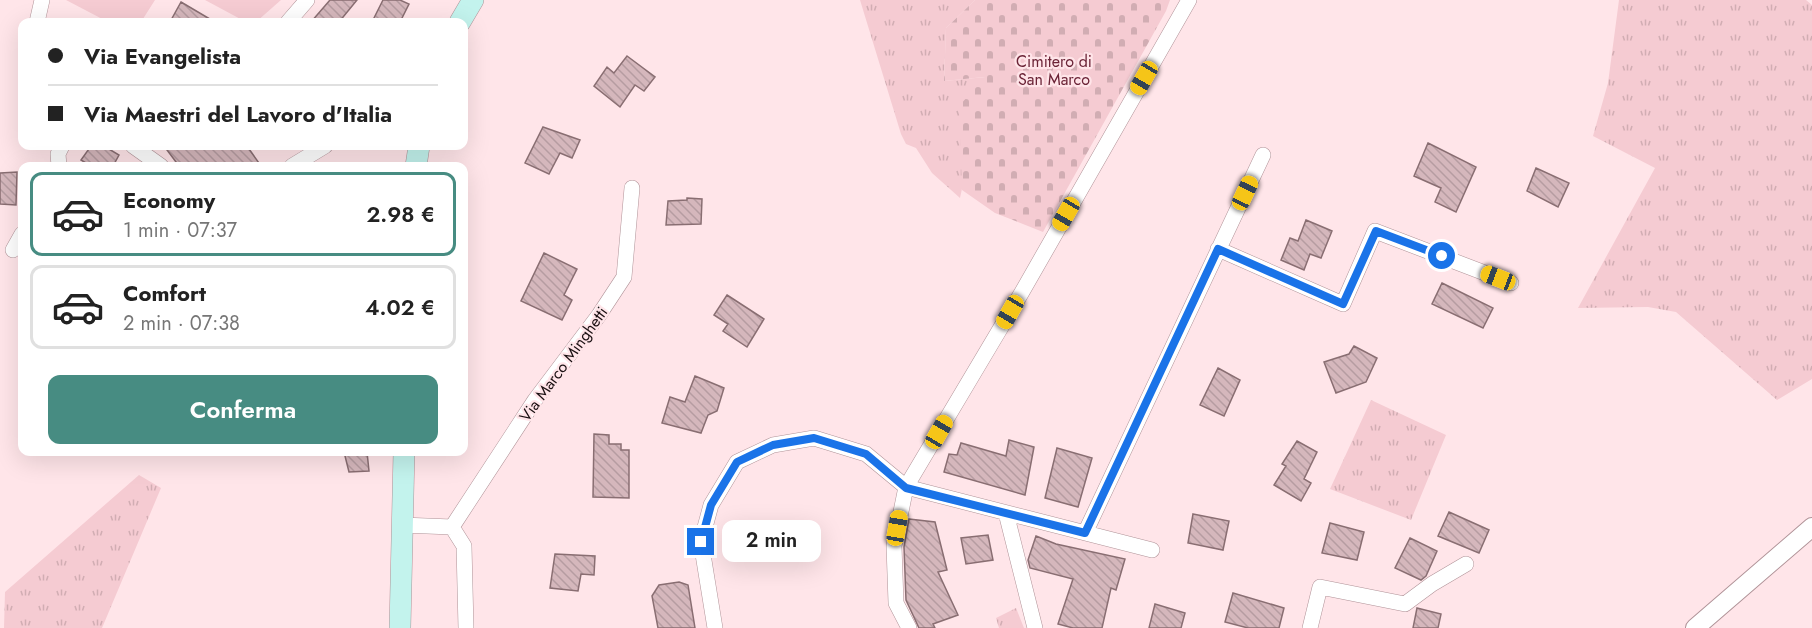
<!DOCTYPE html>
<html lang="it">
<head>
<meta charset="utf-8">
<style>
  :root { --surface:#fff; --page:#f6f6f6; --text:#222; --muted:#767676; --line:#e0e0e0; --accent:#478c82 }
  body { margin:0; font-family:Jost,sans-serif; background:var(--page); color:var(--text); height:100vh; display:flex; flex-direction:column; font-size:22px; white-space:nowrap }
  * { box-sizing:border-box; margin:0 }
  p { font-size:20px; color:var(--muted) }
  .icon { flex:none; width:33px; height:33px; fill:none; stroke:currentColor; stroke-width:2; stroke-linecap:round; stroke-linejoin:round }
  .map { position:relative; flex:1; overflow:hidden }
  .panel { position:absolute; left:18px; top:162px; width:450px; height:294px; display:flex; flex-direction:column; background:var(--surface); border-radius:12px; box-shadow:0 6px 24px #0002 }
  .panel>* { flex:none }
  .top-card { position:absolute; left:18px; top:18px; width:450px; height:132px; border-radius:12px; box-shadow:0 6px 24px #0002; display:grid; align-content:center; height:132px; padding:0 30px; background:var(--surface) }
  .end { position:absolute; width:27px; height:27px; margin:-14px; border:8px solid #1a73e8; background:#fff; box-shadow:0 0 0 3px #fff }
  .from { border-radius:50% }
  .bubble { position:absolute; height:42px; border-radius:12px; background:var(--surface); box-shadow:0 6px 24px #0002; font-size:20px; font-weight:600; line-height:42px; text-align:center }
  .car { position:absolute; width:18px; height:36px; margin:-18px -9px; border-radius:8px; box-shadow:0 0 4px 2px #0007; background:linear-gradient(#f5c518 24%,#345 0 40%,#f5c518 0 76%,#345 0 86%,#f5c518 0) }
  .top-card b { display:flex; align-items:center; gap:21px; height:57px; font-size:22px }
  .top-card b+b { border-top:2px solid var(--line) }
  .top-card i { width:15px; height:15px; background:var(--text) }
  ul { padding:10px 0 0; list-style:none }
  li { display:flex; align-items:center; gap:18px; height:84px; margin:0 12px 9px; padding:0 18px; border:3px solid var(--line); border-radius:12px }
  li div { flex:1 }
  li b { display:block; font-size:22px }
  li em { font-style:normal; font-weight:600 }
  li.active { border-color:var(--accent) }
  li>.icon { width:54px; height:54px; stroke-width:1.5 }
  .action { display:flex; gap:12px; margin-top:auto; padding:12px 30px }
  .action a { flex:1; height:69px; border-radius:12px; background:var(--accent); color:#fff; font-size:24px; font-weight:600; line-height:69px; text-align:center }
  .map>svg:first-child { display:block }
</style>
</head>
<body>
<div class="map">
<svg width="1812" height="628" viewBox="0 0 1812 628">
  <defs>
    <pattern id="grass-tufts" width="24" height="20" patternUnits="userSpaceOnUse" patternTransform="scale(1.5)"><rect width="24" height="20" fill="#f5cbd2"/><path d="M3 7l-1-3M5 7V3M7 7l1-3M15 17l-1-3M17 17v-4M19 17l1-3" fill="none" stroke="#d1adb3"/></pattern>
    <pattern id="cemetery-stones" width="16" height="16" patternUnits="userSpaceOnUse" patternTransform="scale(1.5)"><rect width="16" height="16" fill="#f5cbd2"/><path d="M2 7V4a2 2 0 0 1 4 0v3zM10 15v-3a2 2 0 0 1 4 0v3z" fill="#d1adb3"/></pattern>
    <pattern id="building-back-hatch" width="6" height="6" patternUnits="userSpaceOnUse" patternTransform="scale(1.5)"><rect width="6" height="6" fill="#d5b7bc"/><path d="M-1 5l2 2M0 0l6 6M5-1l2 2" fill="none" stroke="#b69ca1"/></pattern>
  </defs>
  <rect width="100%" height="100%" fill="#ffe5e9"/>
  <!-- grass -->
  <path fill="url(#grass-tufts)" d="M860,0H975L946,28L944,81L986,77L960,198L932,173L916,148L906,144L901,134Z
    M1619,0H1806L1812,5V379L1777,400L1676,312L1648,307L1578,308L1655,168L1593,136L1608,83Z
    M1371,400L1446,435L1411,520L1330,489Z
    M139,475L161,488L102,628H4L5,592Z
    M1016,608L1024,628H999L996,618Z"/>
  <!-- cemetery -->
  <path fill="url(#cemetery-stones)" d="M975,0H1170L1166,11L1043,232L995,213L962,190L959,106L985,77L944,81L946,28Z"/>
  <!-- garden -->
  <path fill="#f5cbd2" d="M66,0H155L141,22H108Z
    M205,0H281L256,22H246Z"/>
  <!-- building -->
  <path fill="url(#building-back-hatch)" stroke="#896e72" stroke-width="1.5" d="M330,0H357L339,22H311Z
    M383,0H400L409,4L400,22H372Z
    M181,2L215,22H170Z
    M627,56L655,77L644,91L635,85L620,107L594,86L607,67L614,73Z
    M543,127L580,140L572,158L560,153L549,174L525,163Z
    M1428,143L1476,167L1456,212L1435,202L1441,188L1414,176Z
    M91,146H104L119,155L113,166H84L86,163L81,160Z
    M164,146H247L261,166H179Z
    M1536,168L1569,183L1558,207L1527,191Z
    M17,172L16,205L0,204V173Z
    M687,198L702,199L701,224L666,225L668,201L687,200Z
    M1306,220L1332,231L1321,258L1310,254L1304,270L1281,260L1290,238L1298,241Z
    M544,253L577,269L564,295L572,300L562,320L521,301Z
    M1442,283L1493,308L1483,328L1432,304Z
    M727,295L764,319L747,347L723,331L728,324L714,315Z
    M1354,346L1377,358L1366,382L1336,393L1324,362L1349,354Z
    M1218,368L1240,380L1224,416L1200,405Z
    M695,376L724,388L717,411L708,415L701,433L662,423L670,397L685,402Z
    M594,434L609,435V444H621V450H629V498L593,497Z
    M1009,440L1034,447L1025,495L944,472L949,454L957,455L961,443L1006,456Z
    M1297,441L1317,452L1304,479L1311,483L1301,501L1274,485L1286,466L1282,464Z
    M1057,448L1092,458L1078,507L1045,498Z
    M344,452H367L369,471L349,472Z
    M1449,512L1489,530L1479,553L1438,536Z
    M1193,514L1229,521L1223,550L1188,543Z
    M909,519L935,522L947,570L938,572L958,615L933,624L935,628H919L906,600L904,547Z
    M1330,523L1364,532L1357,560L1322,553Z
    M988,535L993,560L966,564L961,538Z
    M1036,536L1056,544L1125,559L1116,590L1111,588L1102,628H1073L1058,624L1073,579L1030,568L1028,560Z
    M1410,538L1437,551L1426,576L1421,580L1395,568Z
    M555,554L595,556L594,575L581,574L578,591L550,588Z
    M679,582L688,585L695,628H658L652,596L659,585Z
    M1233,593L1284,608L1279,628H1248L1225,622Z
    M1155,604L1185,613L1181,628H1149Z
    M1417,608L1441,614L1438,628H1413Z"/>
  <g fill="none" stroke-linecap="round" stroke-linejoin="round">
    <defs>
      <path id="minor" d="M37,22L42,0
        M288,22L307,0
        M133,146L161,166
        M59,166L58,154L62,146
        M292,166L325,146
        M1218,249L1343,304L1375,231L1511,283
        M13,250L22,234
        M1006,513L1035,628
        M402,525L452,527L464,546L466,628
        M452,527L535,400L599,315L624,277L632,188
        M1085,533L1263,155
        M715,628L701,542L711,505L737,462L773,445L814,438L866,454L906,487L1152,550
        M909,628L896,603L894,546L906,487L1022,292L1189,0
        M1310,628L1320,587L1405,604L1432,584L1466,564"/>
      <path id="tertiary" d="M1695,628L1812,527"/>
      <path id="secondary" d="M460,22L473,0
        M416,166L419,146
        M400,628L404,452"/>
    </defs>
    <!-- minor casing -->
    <use href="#minor" stroke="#b09398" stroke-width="16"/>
    <!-- tertiary casing -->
    <use href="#tertiary" stroke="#b09398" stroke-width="20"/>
    <!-- secondary casing -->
    <use href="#secondary" stroke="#b09398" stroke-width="22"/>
    <!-- minor -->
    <use href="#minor" stroke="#fff" stroke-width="15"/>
    <!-- tertiary -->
    <use href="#tertiary" stroke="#fff" stroke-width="18"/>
    <!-- secondary -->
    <use href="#secondary" stroke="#c3f3ed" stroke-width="21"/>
  </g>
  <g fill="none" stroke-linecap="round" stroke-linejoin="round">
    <!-- route -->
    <path stroke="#1a73e8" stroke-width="8" d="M701,542L711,505L737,462L773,445L814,438L866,454L906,488L1085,533L1218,249L1343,304L1376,231L1442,256"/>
  </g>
  <g text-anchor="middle" stroke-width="4.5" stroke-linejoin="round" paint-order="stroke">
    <!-- park labels -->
    <g font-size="16" fill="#6b2336" stroke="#ffe5e9">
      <text x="1054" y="67">Cimitero di<tspan x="1054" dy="18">San Marco</tspan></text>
    </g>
    <!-- street labels -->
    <g font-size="16" fill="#190f11" stroke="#ffe5e9">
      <text transform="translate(563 364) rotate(-54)" y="6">Via Marco Minghetti</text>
    </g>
  </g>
</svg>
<i class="end from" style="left:1442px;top:256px"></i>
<i class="end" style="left:701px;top:542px"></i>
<div class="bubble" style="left:722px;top:520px;width:99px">2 min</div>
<i class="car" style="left:1144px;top:78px;rotate:210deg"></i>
<i class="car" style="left:1245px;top:193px;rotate:25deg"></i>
<i class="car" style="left:1066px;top:214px;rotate:210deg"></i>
<i class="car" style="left:1498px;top:278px;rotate:291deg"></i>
<i class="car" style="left:1010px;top:312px;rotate:210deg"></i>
<i class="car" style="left:939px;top:432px;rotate:30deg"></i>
<i class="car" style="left:897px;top:528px;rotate:10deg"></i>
<div class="top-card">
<b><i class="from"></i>Via Evangelista</b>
<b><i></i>Via Maestri del Lavoro d'Italia</b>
</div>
<section class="panel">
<ul>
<li class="active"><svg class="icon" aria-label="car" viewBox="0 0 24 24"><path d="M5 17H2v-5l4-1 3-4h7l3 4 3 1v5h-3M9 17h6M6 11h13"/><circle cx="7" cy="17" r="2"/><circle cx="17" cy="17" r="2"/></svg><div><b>Economy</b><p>1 min · 07:37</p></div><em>2.98 €</em></li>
<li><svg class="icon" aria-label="car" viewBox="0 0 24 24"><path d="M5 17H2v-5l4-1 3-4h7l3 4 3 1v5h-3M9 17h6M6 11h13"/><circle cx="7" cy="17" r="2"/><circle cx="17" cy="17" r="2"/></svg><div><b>Comfort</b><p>2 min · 07:38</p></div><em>4.02 €</em></li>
</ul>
<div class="action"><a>Conferma</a></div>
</section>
</div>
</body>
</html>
